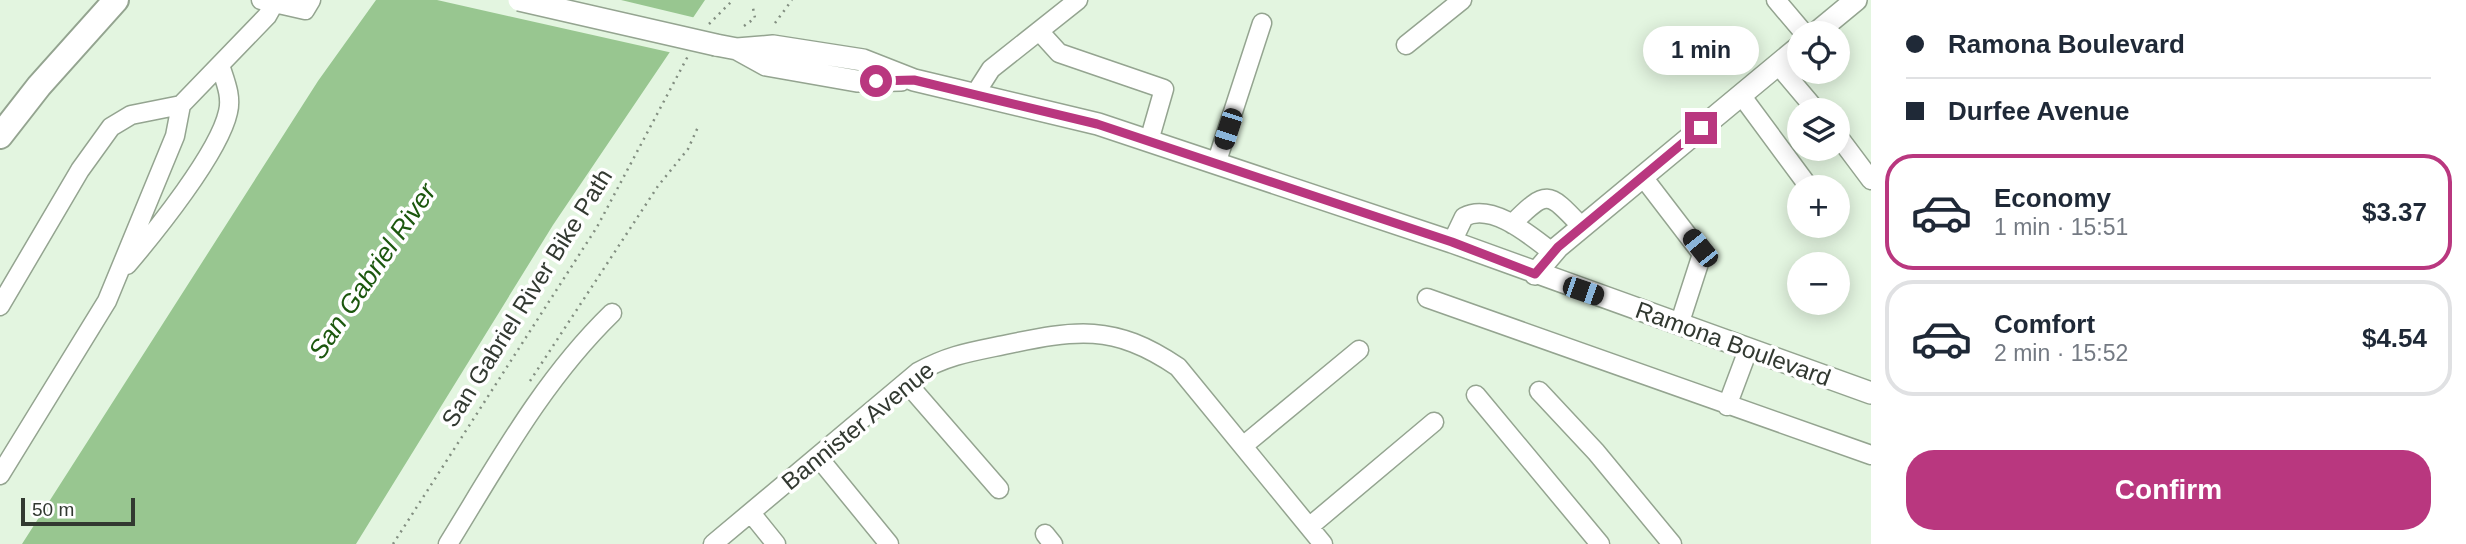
<!DOCTYPE html>
<html lang="en">
<head>
<meta charset="utf-8">
<style>
  :root { --surface:#fff; --page:#f2f2f3; --text:#1f2937; --muted:#747a83; --line:#e0e1e3; --accent:#b9377f }
  body { margin:0; font-family:Helvetica,sans-serif; background:var(--page); color:var(--text); height:100vh; display:flex; flex-direction:column; font-size:26px; white-space:nowrap }
  * { box-sizing:border-box; margin:0 }
  p { font-size:23px; color:var(--muted) }
  .icon { flex:none; width:38px; height:38px; fill:none; stroke:currentColor; stroke-width:2; stroke-linecap:round; stroke-linejoin:round }
  .map { position:relative; flex:1; overflow:hidden }
  .sheet { display:flex; flex-direction:column; background:var(--surface); width:595px }
  .sheet>* { flex:none }
  .banner { display:grid; align-content:center; height:154px; padding:0 35px; background:var(--surface) }
  .buttons { position:absolute; left:1787px; top:21px; display:grid; gap:14px }
  .buttons a { display:grid; place-items:center; width:63px; height:63px; border-radius:50%; background:var(--surface); box-shadow:0 4px 18px #0003; font-size:35px }
  .scale { position:absolute; left:21px; bottom:18px; width:114px; box-sizing:border-box; padding-left:7px; border:4px solid #323931; border-top:0; font-size:19px; line-height:24px; white-space:nowrap; color:#323931; -webkit-text-stroke:5px #fff; paint-order:stroke }
  .end { position:absolute; width:32px; height:32px; margin:-16px; border:9px solid #b9377f; background:#fff; box-shadow:0 0 0 4px #fff }
  .from { border-radius:50% }
  .bubble { position:absolute; height:49px; border-radius:24px; background:var(--surface); box-shadow:0 4px 18px #0003; font-size:23px; font-weight:600; line-height:49px; text-align:center }
  .car { position:absolute; width:21px; height:42px; margin:-21px -10px; border-radius:9px; box-shadow:0 0 5px 2px #0007; background:linear-gradient(#222 24%,#8ab4d8 0 40%,#222 0 76%,#8ab4d8 0 86%,#222 0) }
  .banner b { display:flex; align-items:center; gap:24px; height:66px; font-size:26px }
  .banner b+b { border-top:2px solid var(--line) }
  .banner i { width:18px; height:18px; background:var(--text) }
  ul { padding:0; list-style:none }
  li { display:flex; align-items:center; gap:21px; height:116px; margin:0 14px 10px; padding:0 21px; border:4px solid var(--line); border-radius:28px }
  li div { flex:1 }
  li b { display:block; font-size:26px }
  li em { font-style:normal; font-weight:600 }
  li.current { border-color:var(--accent) }
  li>.icon { width:63px; height:63px; stroke-width:1.5 }
  .button { display:flex; gap:14px; margin-top:auto; padding:14px 35px }
  .button a { flex:1; height:80px; border-radius:28px; background:var(--accent); color:#fff; font-size:28px; font-weight:600; line-height:80px; text-align:center }
  main { display:flex; flex:1; min-height:0 }
  .map>svg:first-child { display:block }
</style>
</head>
<body>
<main>
<div class="map">
<svg width="1871" height="544" viewBox="0 0 1871 544">
  <rect width="100%" height="100%" fill="#e3f5e0"/>
  <!-- water -->
  <path fill="#98c690" d="M376,0H705L553,225L356,544H22L318,81Z"/>
  <!-- pier -->
  <path fill="#e3f5e0" d="M437,0H621L696,18L673,53Z"/>
  <g fill="none" stroke-linecap="round" stroke-linejoin="round">
    <defs>
      <path id="minor" d="M261,0L305,10L311,0
        M1776,0L1804,33
        M1039,31L1059,53L1164,89L1149,141
        M1406,45L1462,0
        M1778,65L1816,110
        M975,94L991,69L1078,0
        M1741,95L1809,187
        M1838,136L1871,180
        M1216,164L1262,23
        M1643,177L1702,254L1679,325
        M1512,224C1547,189 1548,191 1582,227
        M1452,242L1464,217C1492,202 1531,236 1552,252
        M127,265C155,232 219,153 228,112C232,96 225,81 220,65
        M1427,298L1871,455
        M0,306L80,170L111,127L131,115L181,105
        M906,382L999,489
        M1539,391L1596,452L1672,544
        M1476,395L1600,544
        M1727,406L1748,350
        M1243,446L1359,350
        M818,457L889,544
        M0,475L107,301L175,136L181,105L267,16L276,0
        M751,513L776,544
        M1309,527L1434,422
        M1045,534L1053,544
        M448,544C498,463 543,380 612,313
        M713,544L918,372C949,355 970,352 1004,345C1076,330 1113,323 1178,367L1323,544"/>
      <path id="major" d="M1816,33L1856,0
        M716,45L737,49L773,46L863,60L914,80L1098,124L1452,242L1871,393
        M737,49L766,65L857,81L901,80
        M1535,274L1558,247L1799,47"/>
      <path id="highway" d="M0,136L39,86L116,0"/>
    </defs>
    <!-- minor casing -->
    <use href="#minor" stroke="#94a490" stroke-width="21"/>
    <!-- major casing -->
    <use href="#major" stroke="#94a490" stroke-width="24"/>
    <!-- highway casing -->
    <use href="#highway" stroke="#94a490" stroke-width="28"/>
    <!-- path -->
    <path stroke="#828e80" stroke-width="2.5" stroke-dasharray="2 5" stroke-linecap="butt" d="M775,23L792,0
      M709,24L733,0
      M744,26L755,18L753,8
      M530,381L658,186L688,149L698,127
      M393,544L597,227L688,56"/>
    <!-- minor -->
    <use href="#minor" stroke="#fff" stroke-width="18"/>
    <!-- major -->
    <use href="#major" stroke="#fff" stroke-width="21"/>
    <!-- highway -->
    <use href="#highway" stroke="#fff" stroke-width="24"/>
    <defs>
      <path id="major-bridge" d="M519,0L716,45"/>
    </defs>
    <!-- major-bridge casing -->
    <use href="#major-bridge" stroke="#94a490" stroke-width="24" stroke-linecap="butt"/>
    <!-- major-bridge -->
    <use href="#major-bridge" stroke="#fff" stroke-width="21"/>
  </g>
  <g fill="none" stroke-linecap="round" stroke-linejoin="round">
    <!-- route -->
    <path stroke="#b9377f" stroke-width="9" d="M876,81L914,80L1097,124L1452,242L1535,274L1558,247L1701,128"/>
  </g>
  <g text-anchor="middle" stroke-width="7" stroke-linejoin="round" paint-order="stroke">
    <!-- street labels -->
    <g font-size="24" fill="#323931" stroke="#fff">
      <text transform="translate(527 298) rotate(-58)" y="8">San Gabriel River Bike Path</text>
      <text transform="translate(1733 344) rotate(20)" y="8">Ramona Boulevard</text>
      <text transform="translate(858 426) rotate(-39)" y="8">Bannister Avenue</text>
    </g>
    <!-- water labels -->
    <g font-size="26" font-style="italic" fill="#1c570e" stroke="#fff">
      <text transform="translate(372 271) rotate(-56)" y="9">San Gabriel River</text>
    </g>
  </g>
</svg>
<div class="buttons">
<a><svg class="icon" aria-label="locate" viewBox="0 0 24 24"><circle cx="12" cy="12" r="6"/><path d="M12 2v4M12 18v4M2 12h4M18 12h4"/></svg></a>
<a><svg class="icon" aria-label="layers" viewBox="0 0 24 24"><path d="M12 4l9 5-9 5-9-5zM3 14l9 5 9-5"/></svg></a>
<a>+</a>
<a>−</a>
</div>
<div class="scale">50 m</div>
<i class="end from" style="left:876px;top:81px"></i>
<i class="end" style="left:1701px;top:128px"></i>
<div class="bubble" style="left:1643px;top:26px;width:116px">1 min</div>
<i class="car" style="left:1228px;top:129px;rotate:198deg"></i>
<i class="car" style="left:1700px;top:248px;rotate:321deg"></i>
<i class="car" style="left:1583px;top:291px;rotate:109deg"></i>
</div>
<section class="sheet">
<div class="banner">
<b><i class="from"></i>Ramona Boulevard</b>
<b><i></i>Durfee Avenue</b>
</div>
<ul>
<li class="current"><svg class="icon" aria-label="car" viewBox="0 0 24 24"><path d="M5 17H2v-5l4-1 3-4h7l3 4 3 1v5h-3M9 17h6M6 11h13"/><circle cx="7" cy="17" r="2"/><circle cx="17" cy="17" r="2"/></svg><div><b>Economy</b><p>1 min · 15:51</p></div><em>$3.37</em></li>
<li><svg class="icon" aria-label="car" viewBox="0 0 24 24"><path d="M5 17H2v-5l4-1 3-4h7l3 4 3 1v5h-3M9 17h6M6 11h13"/><circle cx="7" cy="17" r="2"/><circle cx="17" cy="17" r="2"/></svg><div><b>Comfort</b><p>2 min · 15:52</p></div><em>$4.54</em></li>
</ul>
<div class="button"><a>Confirm</a></div>
</section>
</main>
</body>
</html>
